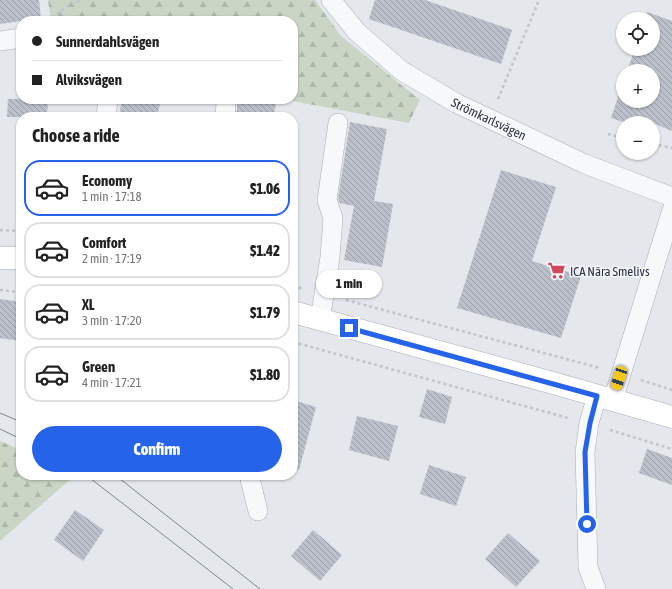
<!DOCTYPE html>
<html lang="en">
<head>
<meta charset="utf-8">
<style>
  :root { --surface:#fff; --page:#f6f6f6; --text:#222; --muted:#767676; --line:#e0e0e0; --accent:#2563eb }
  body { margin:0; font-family:"Asap Condensed",sans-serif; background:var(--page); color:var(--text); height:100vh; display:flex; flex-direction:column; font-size:15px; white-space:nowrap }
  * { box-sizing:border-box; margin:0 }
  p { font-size:13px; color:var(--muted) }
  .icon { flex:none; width:22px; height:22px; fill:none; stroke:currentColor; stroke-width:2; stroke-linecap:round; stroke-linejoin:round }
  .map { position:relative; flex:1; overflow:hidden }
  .drawer { position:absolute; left:16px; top:112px; width:282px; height:368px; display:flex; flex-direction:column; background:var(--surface); border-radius:16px; box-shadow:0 1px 3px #0004 }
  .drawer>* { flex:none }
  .top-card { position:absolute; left:16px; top:16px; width:282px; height:88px; border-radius:16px; box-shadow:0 1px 3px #0004; display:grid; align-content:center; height:88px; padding:0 16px; background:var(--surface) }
  .fabs { position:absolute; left:616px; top:12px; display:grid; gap:8px }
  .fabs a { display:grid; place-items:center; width:44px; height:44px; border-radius:50%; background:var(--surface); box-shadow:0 1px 3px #0004; font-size:20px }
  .end { position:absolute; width:18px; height:18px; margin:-9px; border:5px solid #2563eb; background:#fff; box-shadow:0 0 0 2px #fff }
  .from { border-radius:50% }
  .bubble { position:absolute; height:28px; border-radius:14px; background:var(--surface); box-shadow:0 1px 3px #0004; font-size:13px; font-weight:800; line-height:28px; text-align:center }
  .car { position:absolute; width:12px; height:24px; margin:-12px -6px; border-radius:5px; box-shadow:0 0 3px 1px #0007; background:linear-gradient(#f5c518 24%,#345 0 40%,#f5c518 0 76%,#345 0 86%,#f5c518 0) }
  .top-card b { display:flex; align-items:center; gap:14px; height:38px; font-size:15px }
  .top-card b+b { border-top:1px solid var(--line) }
  .top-card i { width:10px; height:10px; background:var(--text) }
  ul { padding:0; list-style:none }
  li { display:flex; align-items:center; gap:12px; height:56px; margin:0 8px 6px; padding:0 8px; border:2px solid var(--line); border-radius:16px }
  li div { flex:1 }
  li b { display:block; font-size:15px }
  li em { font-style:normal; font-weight:800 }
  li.current { border-color:var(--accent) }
  li>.icon { width:36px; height:36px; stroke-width:1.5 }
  h2 { padding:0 16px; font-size:18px; line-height:48px }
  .action { display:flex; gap:8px; margin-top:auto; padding:8px 16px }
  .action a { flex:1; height:46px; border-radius:24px; background:var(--accent); color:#fff; font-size:16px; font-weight:800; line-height:46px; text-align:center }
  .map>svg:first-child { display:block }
</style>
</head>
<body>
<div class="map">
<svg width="672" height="589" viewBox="0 0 672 589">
  <defs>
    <pattern id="forest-firs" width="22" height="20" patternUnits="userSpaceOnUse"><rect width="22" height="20" fill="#c9d6c5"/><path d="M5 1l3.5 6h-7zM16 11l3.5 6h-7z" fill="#adb8ab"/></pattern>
    <pattern id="building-back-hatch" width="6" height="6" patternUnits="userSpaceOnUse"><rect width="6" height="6" fill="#bbc0ca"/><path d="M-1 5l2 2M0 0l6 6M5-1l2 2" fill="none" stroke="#989da6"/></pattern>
  </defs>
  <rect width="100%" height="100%" fill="#e4e7ec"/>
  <!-- forest -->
  <path fill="url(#forest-firs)" d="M48,0H315L341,36L420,100L409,123L282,99H293V21H96V18L69,21H51Z
    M0,441L21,450V475H69L73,477L0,541Z"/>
  <!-- building -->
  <path fill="url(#building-back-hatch)" d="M0,0H39L41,18L0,24Z
    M375,0H425L512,30L501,64L369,19Z
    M647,12L672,21V131L653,123H626L611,118L623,82V101H653V71H627L635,49H653V19H645Z
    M8,99H48L47,117H7Z
    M122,99H161L157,117H119Z
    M238,99H277L273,117H236Z
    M350,122L387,129L374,201L393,204L382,267L344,260L354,206L340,203L338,199Z
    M501,170L556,187L532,261L581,276L561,338L457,308Z
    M0,299L21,302V341L0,338Z
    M427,389L452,397L445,424L419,417Z
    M293,400L316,407L299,470H293Z
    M357,416L398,426L389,461L349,450Z
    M647,449L672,458V485L639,473Z
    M429,465L466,477L456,506L420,494Z
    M75,510L104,530L83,561L54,540Z
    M313,530L342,555L320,581L291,556Z
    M508,533L540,561L516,587L485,559Z"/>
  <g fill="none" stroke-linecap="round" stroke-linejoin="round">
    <defs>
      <g id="street">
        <path id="s1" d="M331,0L357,32L402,71L456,103L585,164L672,197"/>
        <path d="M0,41L21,38"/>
        <path d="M106,117L108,99"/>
        <path d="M225,117L226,103"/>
        <path d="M320,320L330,257L333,218L327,200L338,123"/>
        <path d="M613,400L672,210"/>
        <path d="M249,475L258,511"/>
        <path d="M596,589L588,567L585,452L589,423L597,396"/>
      </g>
      <path id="secondary" d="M0,258H21
        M293,312L553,383L672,417"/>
    </defs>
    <!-- street casing -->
    <use href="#street" stroke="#a9aeb7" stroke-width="20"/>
    <!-- secondary casing -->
    <use href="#secondary" stroke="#a9aeb7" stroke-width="23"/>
    <!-- path -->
    <path stroke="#c2c5cb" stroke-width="2.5" stroke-dasharray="3 3" stroke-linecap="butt" d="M47,21L69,5L82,0
      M498,99L539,0
      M608,134L623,138
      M653,144L672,148
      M0,230L21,231
      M293,286L304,289
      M0,290L21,292
      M346,300L600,368
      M293,342L568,418
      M641,380L672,390
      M610,430L672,449"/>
    <!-- street -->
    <use href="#street" stroke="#f7f8fa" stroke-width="19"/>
    <!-- secondary -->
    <use href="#secondary" stroke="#fff" stroke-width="22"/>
    <!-- tram -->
    <path stroke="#7d8696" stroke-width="1" d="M0,413L21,422
      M0,429L21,439
      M86,475L233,589
      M115,475L260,589"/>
  </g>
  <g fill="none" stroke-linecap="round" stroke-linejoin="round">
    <!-- route -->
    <path stroke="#2563eb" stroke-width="5" d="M349,328L597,396L590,423L585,452L587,524"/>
  </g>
  <!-- icons -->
  <defs>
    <symbol id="supermarket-bare" viewBox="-9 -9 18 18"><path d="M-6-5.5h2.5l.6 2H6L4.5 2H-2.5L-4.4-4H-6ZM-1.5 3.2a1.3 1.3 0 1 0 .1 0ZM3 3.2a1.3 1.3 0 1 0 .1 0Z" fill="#d1495b" stroke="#f4f6f9" stroke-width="2.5" paint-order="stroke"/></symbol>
  </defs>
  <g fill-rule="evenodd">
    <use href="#supermarket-bare" x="544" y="258" width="25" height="25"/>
  </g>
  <g text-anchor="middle" stroke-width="3" stroke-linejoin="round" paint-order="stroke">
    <!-- street labels -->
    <g font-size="13" fill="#2b3445" stroke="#f4f6f9">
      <text dy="5" stroke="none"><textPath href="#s1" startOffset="200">Strömkarlsvägen</textPath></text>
    </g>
    <!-- poi labels -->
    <g font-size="13" fill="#2b3445" stroke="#f4f6f9" text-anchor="start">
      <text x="570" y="276">ICA Nära Smelivs</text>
    </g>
  </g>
</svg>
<div class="fabs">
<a><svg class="icon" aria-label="locate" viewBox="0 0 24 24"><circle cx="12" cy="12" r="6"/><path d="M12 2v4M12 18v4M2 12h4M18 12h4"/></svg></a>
<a>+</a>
<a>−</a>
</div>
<i class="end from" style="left:587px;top:524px"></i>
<i class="end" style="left:349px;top:328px"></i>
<div class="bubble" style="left:316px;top:270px;width:66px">1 min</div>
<i class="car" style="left:619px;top:378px;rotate:198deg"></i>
<div class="top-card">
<b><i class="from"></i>Sunnerdahlsvägen</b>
<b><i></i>Alviksvägen</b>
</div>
<section class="drawer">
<h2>Choose a ride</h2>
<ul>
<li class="current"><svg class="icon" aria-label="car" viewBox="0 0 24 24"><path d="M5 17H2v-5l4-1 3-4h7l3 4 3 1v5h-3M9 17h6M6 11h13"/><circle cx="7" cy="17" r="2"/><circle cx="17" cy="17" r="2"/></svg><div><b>Economy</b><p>1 min · 17:18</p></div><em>$1.06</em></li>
<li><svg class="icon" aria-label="car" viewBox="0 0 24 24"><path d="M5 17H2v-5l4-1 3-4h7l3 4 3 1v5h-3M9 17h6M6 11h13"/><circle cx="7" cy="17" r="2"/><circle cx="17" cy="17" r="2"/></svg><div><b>Comfort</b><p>2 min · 17:19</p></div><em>$1.42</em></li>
<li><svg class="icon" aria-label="car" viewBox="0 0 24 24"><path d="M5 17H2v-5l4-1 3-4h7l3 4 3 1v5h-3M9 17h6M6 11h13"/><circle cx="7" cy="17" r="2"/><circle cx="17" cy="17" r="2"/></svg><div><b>XL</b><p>3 min · 17:20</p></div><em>$1.79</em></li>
<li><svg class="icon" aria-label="car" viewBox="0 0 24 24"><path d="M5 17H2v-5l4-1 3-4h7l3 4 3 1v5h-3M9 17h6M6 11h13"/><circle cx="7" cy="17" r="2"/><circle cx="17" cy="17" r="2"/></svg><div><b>Green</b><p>4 min · 17:21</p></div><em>$1.80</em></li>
</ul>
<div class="action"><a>Confirm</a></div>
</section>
</div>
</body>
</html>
